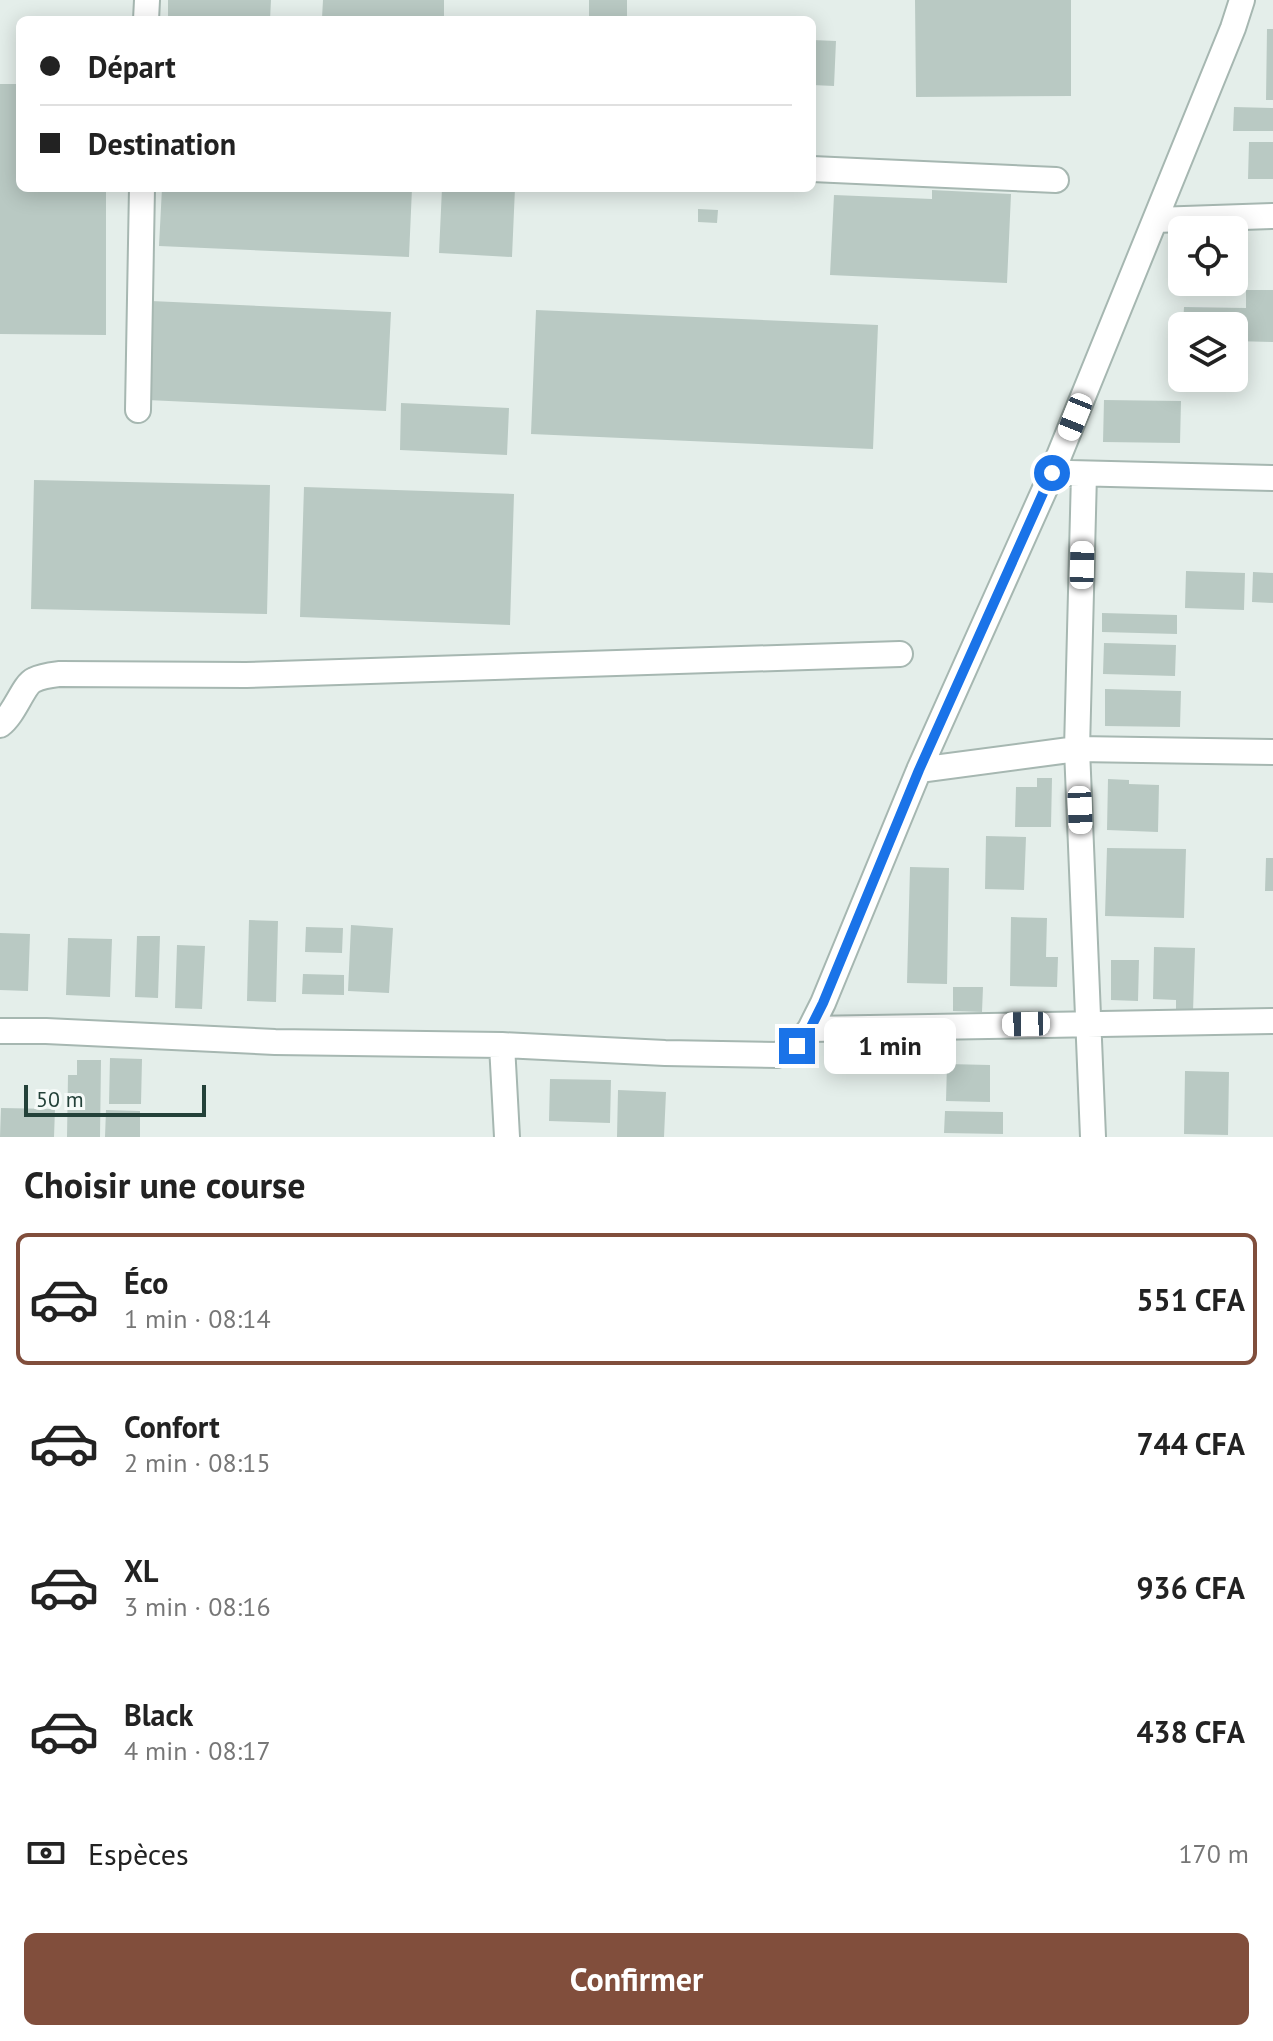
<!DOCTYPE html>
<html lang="fr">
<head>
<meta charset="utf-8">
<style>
  :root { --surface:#fff; --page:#f6f6f6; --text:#222; --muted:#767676; --line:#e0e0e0; --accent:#814e3c }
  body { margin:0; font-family:"PT Sans",sans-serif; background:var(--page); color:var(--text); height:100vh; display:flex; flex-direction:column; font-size:30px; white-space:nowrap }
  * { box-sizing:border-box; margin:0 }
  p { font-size:26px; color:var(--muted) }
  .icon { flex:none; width:44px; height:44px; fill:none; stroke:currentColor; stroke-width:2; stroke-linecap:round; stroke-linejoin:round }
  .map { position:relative; height:1137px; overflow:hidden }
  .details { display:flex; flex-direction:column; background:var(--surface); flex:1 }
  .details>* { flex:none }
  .hud { position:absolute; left:16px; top:16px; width:800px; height:176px; border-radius:12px; box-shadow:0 4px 20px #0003; display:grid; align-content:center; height:176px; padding:0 24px; background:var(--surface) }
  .fabs { position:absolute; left:1168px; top:216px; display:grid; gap:16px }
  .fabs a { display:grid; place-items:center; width:80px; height:80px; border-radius:12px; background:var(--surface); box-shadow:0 4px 20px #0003; font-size:40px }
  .scale { position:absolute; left:24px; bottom:20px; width:182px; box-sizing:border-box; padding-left:8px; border:4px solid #234139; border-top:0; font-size:22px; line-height:28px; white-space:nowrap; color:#234139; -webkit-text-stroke:6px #f5faf8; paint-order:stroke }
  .end { position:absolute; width:36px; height:36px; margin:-18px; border:10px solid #1a73e8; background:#fff; box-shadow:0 0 0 4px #fff }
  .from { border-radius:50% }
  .bubble { position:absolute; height:56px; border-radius:12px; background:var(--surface); box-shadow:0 4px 20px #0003; font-size:26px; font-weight:800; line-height:56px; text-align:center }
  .car { position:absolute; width:24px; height:48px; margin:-24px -12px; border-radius:10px; box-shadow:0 0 6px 2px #0007; background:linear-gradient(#fff 24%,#345 0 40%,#fff 0 76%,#345 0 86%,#fff 0) }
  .hud b { display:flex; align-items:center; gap:28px; height:76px; font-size:30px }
  .hud b+b { border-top:2px solid var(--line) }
  .hud i { width:20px; height:20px; background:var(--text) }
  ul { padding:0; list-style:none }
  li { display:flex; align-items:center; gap:24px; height:132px; margin:0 16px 12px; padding:0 8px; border:4px solid transparent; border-radius:12px }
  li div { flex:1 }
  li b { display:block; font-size:30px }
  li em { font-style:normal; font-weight:800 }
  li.current { border-color:var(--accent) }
  li>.icon { width:72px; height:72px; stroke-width:1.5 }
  h2 { padding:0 24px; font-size:36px; line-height:96px }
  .pay { display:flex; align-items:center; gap:20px; height:88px; padding:0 24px; font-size:30px }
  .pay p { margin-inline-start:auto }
  .primary-button { display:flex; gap:16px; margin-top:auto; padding:16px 24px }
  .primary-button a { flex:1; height:92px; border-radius:12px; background:var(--accent); color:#fff; font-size:32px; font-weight:800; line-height:92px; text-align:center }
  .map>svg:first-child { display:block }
</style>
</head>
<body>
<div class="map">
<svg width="1273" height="1137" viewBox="0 0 1273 1137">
  <rect width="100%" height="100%" fill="#e4eeea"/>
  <!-- building -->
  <path fill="#b9c9c3" d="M168,0H271L270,20H168Z
    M323,0H444V20L322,18Z
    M589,0H627V19L589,18Z
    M915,0H1071V96L916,97Z
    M1267,29H1273V100H1266Z
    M812,40L836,41L834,86L812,85Z
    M0,84H20V188H106V335L0,334Z
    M1234,107L1273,108V131H1233Z
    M1249,142H1273V179H1248Z
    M162,188H412L409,257L159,246Z
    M442,188H515L512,257L439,253Z
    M932,190L1011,194L1007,283L830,275L834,195L932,199Z
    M698,209L718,210L717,223L698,222Z
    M1246,290H1273V342L1234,341V326H1183L1184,307L1246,308Z
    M151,301L391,312L386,411L147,400Z
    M536,310L878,325L873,449L531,434Z
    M1104,400L1181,401L1180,443L1103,442Z
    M401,403L509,408L507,455L400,450Z
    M34,480L270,485L267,614L31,609Z
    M304,487L514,494L510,625L300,617Z
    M1186,571L1245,573L1244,610L1185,608Z
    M1253,572L1273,573V603L1252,602Z
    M1102,613L1177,615V634L1102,632Z
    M1104,643L1176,645L1175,676L1103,674Z
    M1105,689L1181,691L1180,727L1105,726Z
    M1037,778H1052L1051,827H1015L1016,787H1037Z
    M1108,779L1129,780V784L1159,785L1158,832L1107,830Z
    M986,836L1026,837L1024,890L985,889Z
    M1107,848L1186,849L1184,918L1105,916Z
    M1266,858H1273V891H1265Z
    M910,867L949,868L947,984L907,983Z
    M1011,917L1047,918L1046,957H1058L1057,987L1010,986Z
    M249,920L278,921L276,1002L247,1001Z
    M351,925L393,928L389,993L348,991Z
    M306,927L343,928L342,953L305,952Z
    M0,933L30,934L28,991L0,990Z
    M137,936H160L158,998L135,997Z
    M68,938L112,939L110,997L66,995Z
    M177,945L205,946L202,1009L175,1008Z
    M1154,947L1195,948L1193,1012L1176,1011V1000L1153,999Z
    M1111,960H1139L1138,1001L1111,1000Z
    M303,974L344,975V995L302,994Z
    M953,987H983L982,1012L953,1011Z
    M110,1058L142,1059L141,1104H109Z
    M77,1060H101L100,1137H67L68,1075H77Z
    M947,1064L990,1065V1102L946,1101Z
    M1185,1071L1229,1072L1228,1135L1184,1134Z
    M550,1079L611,1080L610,1123L549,1121Z
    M618,1090L666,1092L664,1137H617Z
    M1,1108L55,1109L54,1137H0Z
    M106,1110L140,1111V1137H105Z
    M945,1111L1003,1112V1134L944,1133Z"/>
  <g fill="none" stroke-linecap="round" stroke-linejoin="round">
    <defs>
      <path id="minor" d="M146,20L147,0
        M812,169L1056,180
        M1155,220L1273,216
        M138,410L142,188
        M1070,473L1273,478
        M1084,474L1077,749L1093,1137
        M0,725C15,714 23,685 34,680C42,676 52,675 60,674L246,675L900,654
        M919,770L1077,749L1273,752
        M810,1029L1273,1021
        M0,1031H46L275,1042L502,1045L665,1053L777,1055L797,1046L810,1029L823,1003L919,770L1052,473L1233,28L1242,0
        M502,1045L507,1137"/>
    </defs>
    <!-- minor casing -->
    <use href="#minor" stroke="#a6b7b1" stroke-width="28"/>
    <!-- minor -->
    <use href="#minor" stroke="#fff" stroke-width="24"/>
  </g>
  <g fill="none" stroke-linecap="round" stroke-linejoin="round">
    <!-- route -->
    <path stroke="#1a73e8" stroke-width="10" d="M797,1046L810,1029L823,1003L919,770L1052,473"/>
  </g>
</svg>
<div class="fabs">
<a><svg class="icon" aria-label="locate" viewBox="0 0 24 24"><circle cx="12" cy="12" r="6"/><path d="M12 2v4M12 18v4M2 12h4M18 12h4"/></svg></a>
<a><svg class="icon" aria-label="layers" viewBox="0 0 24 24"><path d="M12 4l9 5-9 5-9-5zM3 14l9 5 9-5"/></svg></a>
</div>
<div class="scale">50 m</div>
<i class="end from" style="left:1052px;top:473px"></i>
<i class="end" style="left:797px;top:1046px"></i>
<div class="bubble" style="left:824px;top:1018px;width:132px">1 min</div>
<i class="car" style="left:1075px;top:417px;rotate:202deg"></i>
<i class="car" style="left:1082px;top:565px;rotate:1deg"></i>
<i class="car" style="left:1080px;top:810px;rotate:178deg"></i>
<i class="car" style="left:1026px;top:1024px;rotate:269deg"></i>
<div class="hud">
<b><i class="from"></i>Départ</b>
<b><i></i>Destination</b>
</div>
</div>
<section class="details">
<h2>Choisir une course</h2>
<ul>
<li class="current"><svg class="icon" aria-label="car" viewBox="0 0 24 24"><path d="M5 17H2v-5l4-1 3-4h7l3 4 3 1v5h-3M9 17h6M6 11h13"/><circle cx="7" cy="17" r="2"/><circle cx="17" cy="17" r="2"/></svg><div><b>Éco</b><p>1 min · 08:14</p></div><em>551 CFA</em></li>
<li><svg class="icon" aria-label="car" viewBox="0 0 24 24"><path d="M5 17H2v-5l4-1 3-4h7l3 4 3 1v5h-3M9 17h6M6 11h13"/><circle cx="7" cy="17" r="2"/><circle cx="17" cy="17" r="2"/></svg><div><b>Confort</b><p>2 min · 08:15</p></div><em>744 CFA</em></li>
<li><svg class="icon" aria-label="car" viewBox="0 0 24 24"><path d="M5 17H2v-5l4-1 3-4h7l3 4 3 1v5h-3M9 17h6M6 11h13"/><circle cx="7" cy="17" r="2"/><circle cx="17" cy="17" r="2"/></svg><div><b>XL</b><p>3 min · 08:16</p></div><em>936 CFA</em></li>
<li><svg class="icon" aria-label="car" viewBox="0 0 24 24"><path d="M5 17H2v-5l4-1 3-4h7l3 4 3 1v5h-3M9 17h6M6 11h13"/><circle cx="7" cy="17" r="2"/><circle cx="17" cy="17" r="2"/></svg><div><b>Black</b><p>4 min · 08:17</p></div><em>438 CFA</em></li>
</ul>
<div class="pay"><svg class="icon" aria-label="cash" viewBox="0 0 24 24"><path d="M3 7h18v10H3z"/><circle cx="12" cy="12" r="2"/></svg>Espèces<p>170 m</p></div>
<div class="primary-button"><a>Confirmer</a></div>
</section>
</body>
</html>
